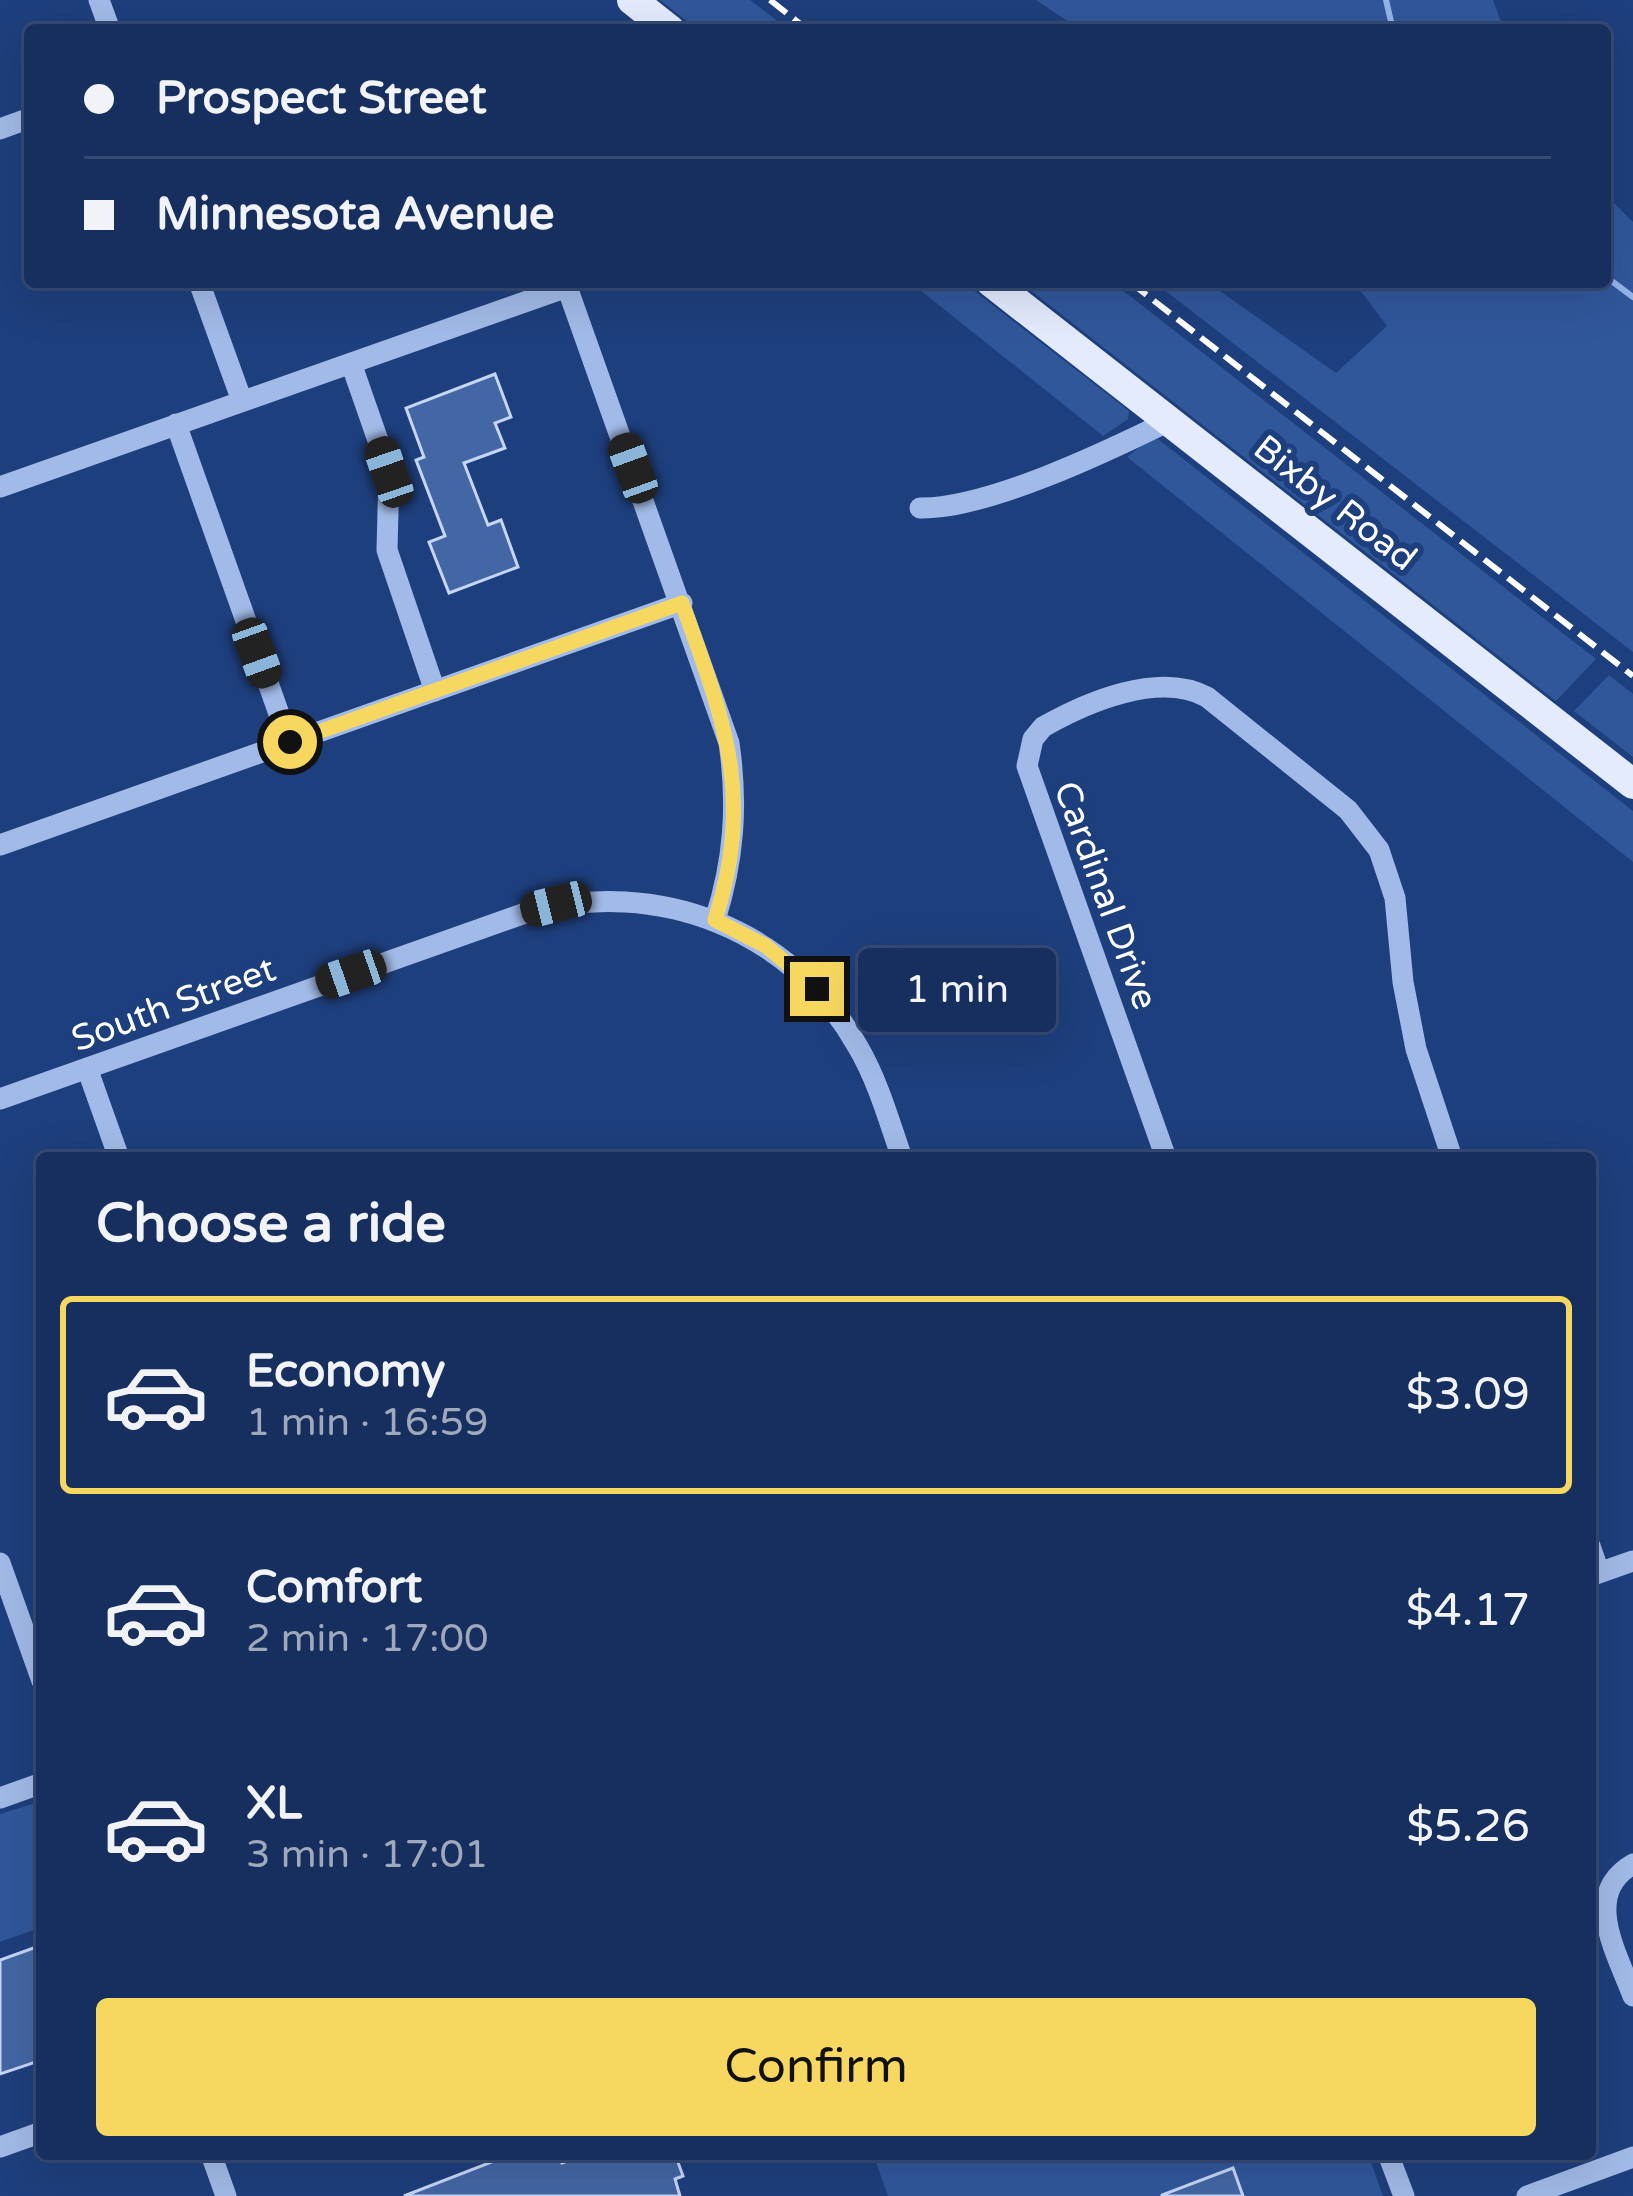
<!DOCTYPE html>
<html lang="en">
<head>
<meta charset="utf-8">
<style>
  :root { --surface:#162f5e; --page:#1f3764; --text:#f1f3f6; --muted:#9ea9bc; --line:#354a73; --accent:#f6d860 }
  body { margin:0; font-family:"Varela Round",sans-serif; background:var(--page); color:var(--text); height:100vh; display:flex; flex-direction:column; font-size:45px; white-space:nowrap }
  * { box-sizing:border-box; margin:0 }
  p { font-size:39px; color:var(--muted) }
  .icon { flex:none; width:66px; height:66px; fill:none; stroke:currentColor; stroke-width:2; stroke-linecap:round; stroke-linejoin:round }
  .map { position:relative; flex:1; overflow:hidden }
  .side { position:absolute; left:36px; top:1152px; width:1560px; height:1008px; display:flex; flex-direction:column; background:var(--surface); border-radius:12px; box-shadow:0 12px 48px #0002,0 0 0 3px var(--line) }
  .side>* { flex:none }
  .banner { position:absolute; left:24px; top:24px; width:1587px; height:264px; border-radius:12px; box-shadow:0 12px 48px #0002,0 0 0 3px var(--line); display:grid; align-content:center; height:264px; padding:0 60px; background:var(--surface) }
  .end { position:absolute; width:54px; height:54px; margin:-27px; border:15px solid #f6d860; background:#111; box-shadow:0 0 0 6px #111 }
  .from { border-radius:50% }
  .bubble { position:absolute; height:84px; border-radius:12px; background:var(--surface); box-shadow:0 12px 48px #0002,0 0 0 3px var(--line); font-size:39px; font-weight:600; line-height:84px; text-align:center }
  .car { position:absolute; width:36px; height:72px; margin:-36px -18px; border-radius:15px; box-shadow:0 0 9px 3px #0007; background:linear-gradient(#222 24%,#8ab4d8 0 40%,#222 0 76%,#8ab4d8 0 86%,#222 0) }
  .banner b { display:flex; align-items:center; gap:42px; height:114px; font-size:45px }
  .banner b+b { border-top:3px solid var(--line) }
  .banner i { width:30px; height:30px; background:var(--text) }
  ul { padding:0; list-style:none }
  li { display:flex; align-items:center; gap:36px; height:198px; margin:0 24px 18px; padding:0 36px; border:6px solid transparent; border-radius:12px }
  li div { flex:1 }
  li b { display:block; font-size:45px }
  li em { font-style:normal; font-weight:600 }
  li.selected { border-color:var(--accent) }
  li>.icon { width:108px; height:108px; stroke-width:1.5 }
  h2 { padding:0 60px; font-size:54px; line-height:144px }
  .primary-button { display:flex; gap:24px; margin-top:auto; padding:24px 60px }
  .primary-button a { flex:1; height:138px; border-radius:12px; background:var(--accent); color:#111; font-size:48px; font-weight:600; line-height:138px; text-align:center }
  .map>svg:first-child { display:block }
</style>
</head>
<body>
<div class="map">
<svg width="1633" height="2196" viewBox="0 0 1633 2196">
  <rect width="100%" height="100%" fill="#1e3f7d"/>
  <!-- green -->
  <path fill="#31579b" d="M660,0H750L789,30H698Z
    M1036,0H1493L1504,30H1081Z
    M1605,194L1633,222V652L1154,282H1207L1336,373L1387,326L1354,282H1605Z
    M910,282H963L1129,411L1128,419L1103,436Z
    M1020,282H1112L1596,659L1556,701Z
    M1154,436L1633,811V862L1127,457Z
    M1609,675L1633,694V757L1574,711Z
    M42,1801V1927L0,1942V1814Z
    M873,2154H1368L1383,2196H888Z"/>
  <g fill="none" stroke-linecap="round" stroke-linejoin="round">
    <!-- stream -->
    <path stroke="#94b4e9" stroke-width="6" d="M1386,0L1393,30
      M1605,276L1633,297"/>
  </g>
  <!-- building -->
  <path fill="#4366a4" stroke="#c5d6f6" stroke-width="3" d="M495,374L511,417L495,423L505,448L464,463L488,525L501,520L518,567L449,593L429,542L445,536L416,460L424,457L406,408Z
    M42,1945V2060L0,2074V1960Z
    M512,2154H558L562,2163L587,2154H675L683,2176L675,2179L680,2196H404Z
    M1233,2168L1243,2196H1162V2195Z"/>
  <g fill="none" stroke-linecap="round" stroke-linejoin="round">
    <!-- minor -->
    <path stroke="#a1bae7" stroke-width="21" d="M99,0L110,30
      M0,129L30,118
      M199,282L242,401
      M567,287L729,743C738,805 734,860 715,920
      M351,363L389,472L387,550L435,691
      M176,424L289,742
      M0,487L567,287
      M920,508C987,509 1106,452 1169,421
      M0,845L682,603
      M87,1068L119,1158
      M0,1099L528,912C658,878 791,928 858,1047C878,1081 889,1121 902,1158
      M1166,1158L1027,766L1033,739L1043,727C1087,702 1159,671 1207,697L1348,810L1379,850L1395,898L1403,982L1416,1049L1452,1158
      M1590,1546L1599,1572
      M0,1563L42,1681
      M1590,1576L1633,1561
      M0,1798L42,1783
      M1633,1864C1581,1894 1617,1953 1633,1996
      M0,2147L42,2132
      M211,2154L226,2196
      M1388,2154L1404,2196
      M1527,2196L1633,2157"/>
    <!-- major -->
    <path stroke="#e3ebfd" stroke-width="30" d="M632,0L670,30
      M991,282L1633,784"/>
    <!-- rail -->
    <path stroke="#fff" stroke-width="6" stroke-dasharray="21 9" stroke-linecap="butt" d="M770,0L808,30
      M1130,282L1633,676"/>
  </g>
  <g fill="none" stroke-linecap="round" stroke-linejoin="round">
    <!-- route -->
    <path stroke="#f6d860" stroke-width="15" d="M290,742L682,603C724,720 755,795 715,920L766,946L817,989"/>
  </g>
  <g text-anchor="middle" stroke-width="12" stroke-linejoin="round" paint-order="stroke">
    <!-- street labels -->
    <g font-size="36" fill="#fff" stroke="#1e3f7d">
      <text transform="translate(1336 502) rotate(38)" y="13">Bixby Road</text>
      <text transform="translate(1107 895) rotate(70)" y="13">Cardinal Drive</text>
      <text transform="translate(173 1003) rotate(-20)" y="13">South Street</text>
    </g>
  </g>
</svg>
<i class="end from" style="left:290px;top:742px"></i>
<i class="end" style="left:817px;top:989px"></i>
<div class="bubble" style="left:858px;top:948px;width:198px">1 min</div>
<i class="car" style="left:633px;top:468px;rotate:340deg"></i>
<i class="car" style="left:389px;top:472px;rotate:341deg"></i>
<i class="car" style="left:257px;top:653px;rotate:160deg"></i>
<i class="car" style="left:556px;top:904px;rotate:256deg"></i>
<i class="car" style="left:351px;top:974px;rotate:251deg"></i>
<div class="banner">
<b><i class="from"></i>Prospect Street</b>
<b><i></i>Minnesota Avenue</b>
</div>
<section class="side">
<h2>Choose a ride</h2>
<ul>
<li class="selected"><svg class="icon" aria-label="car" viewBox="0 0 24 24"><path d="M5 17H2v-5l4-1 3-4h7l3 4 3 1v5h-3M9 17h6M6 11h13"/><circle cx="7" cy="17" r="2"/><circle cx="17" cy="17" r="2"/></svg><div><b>Economy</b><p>1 min · 16:59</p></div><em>$3.09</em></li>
<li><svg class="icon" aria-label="car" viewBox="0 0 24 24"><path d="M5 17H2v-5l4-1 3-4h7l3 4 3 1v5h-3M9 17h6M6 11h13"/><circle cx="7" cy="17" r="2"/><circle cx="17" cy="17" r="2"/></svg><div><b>Comfort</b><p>2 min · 17:00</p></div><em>$4.17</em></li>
<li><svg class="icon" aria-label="car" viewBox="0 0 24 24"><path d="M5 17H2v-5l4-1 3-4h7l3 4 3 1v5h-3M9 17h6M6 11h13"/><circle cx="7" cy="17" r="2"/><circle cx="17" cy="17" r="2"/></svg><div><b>XL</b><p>3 min · 17:01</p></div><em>$5.26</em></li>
</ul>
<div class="primary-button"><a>Confirm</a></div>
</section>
</div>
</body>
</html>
